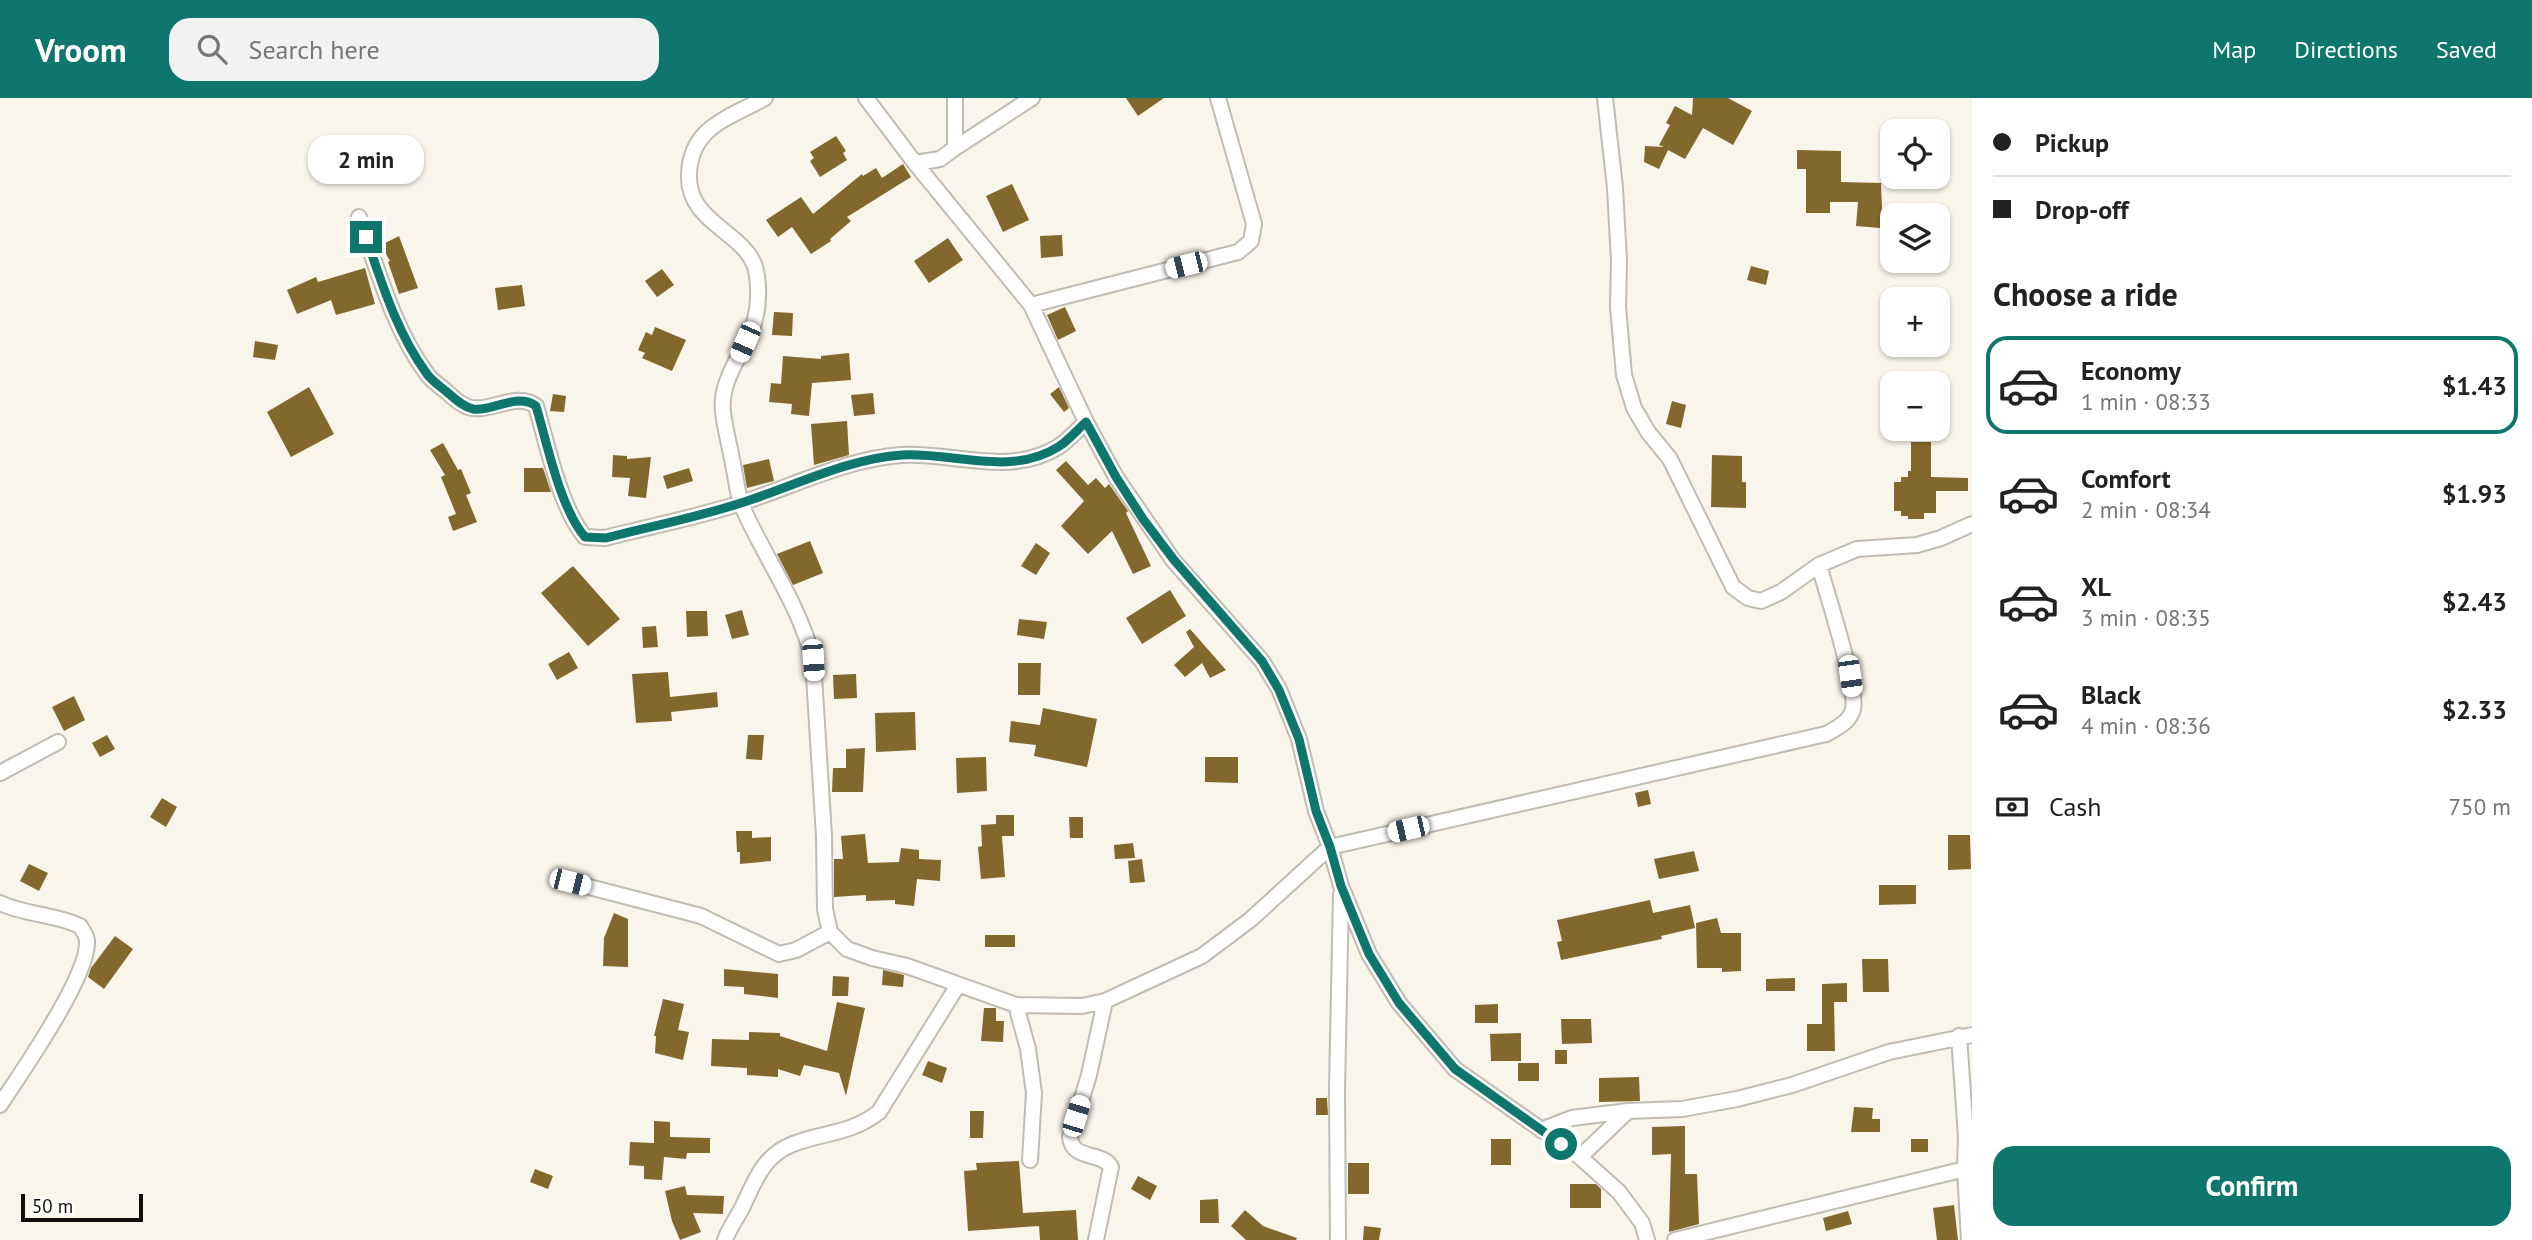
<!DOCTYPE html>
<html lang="en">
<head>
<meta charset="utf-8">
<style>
  :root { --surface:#fff; --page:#f2f2f2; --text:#222; --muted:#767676; --line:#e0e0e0; --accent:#0f766e }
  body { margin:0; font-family:"PT Sans",sans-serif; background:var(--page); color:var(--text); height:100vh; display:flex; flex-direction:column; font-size:26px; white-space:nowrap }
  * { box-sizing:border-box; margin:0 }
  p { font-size:23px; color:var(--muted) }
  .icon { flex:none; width:38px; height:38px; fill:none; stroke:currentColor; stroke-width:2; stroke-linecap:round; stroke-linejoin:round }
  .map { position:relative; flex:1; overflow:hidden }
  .details { display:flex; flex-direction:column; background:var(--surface); width:560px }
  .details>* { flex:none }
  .hud { display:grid; align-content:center; height:154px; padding:0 21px; background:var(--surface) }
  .controls { position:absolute; left:1880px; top:21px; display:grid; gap:14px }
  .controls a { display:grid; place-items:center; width:70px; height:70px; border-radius:14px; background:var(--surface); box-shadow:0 2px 5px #0004; font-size:35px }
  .scale { position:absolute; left:21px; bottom:18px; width:122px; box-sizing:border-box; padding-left:7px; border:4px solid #100e0b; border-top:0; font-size:19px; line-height:24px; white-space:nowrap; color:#100e0b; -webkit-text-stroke:5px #fff; paint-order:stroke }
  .end { position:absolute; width:32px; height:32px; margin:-16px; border:9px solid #0f766e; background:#fff; box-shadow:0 0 0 4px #fff }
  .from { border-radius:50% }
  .bubble { position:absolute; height:49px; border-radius:21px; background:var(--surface); box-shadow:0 2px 5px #0004; font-size:23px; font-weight:700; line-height:49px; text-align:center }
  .car { position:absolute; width:21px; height:42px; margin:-21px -10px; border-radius:9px; box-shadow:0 0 5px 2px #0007; background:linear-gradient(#fff 24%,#345 0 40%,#fff 0 76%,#345 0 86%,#fff 0) }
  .hud b { display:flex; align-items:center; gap:24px; height:66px; font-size:26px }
  .hud b+b { border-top:2px solid var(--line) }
  .hud i { width:18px; height:18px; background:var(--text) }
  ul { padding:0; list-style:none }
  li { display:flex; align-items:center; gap:21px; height:98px; margin:0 14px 10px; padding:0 7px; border:4px solid transparent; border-radius:21px }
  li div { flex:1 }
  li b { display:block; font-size:26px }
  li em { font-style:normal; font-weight:700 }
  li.selected { border-color:var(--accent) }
  li>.icon { width:63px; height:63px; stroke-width:1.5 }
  h2 { padding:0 21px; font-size:32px; line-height:84px }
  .pay { display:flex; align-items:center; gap:18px; height:77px; padding:0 21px; font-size:26px }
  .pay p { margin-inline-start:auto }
  .primary-button { display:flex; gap:14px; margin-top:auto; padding:14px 21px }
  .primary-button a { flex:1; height:80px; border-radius:21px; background:var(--accent); color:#fff; font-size:28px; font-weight:700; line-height:80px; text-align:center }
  header { display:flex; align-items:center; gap:42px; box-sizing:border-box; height:98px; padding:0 35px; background:var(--accent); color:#fff }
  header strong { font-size:33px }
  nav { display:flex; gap:38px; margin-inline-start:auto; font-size:24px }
  .search { width:490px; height:63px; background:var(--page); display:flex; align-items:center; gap:18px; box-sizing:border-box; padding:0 24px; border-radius:21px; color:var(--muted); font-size:26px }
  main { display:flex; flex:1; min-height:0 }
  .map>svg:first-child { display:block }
</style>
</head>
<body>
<header>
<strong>Vroom</strong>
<div class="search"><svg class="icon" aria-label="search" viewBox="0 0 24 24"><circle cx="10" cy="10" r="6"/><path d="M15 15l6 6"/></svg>Search here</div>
<nav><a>Map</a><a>Directions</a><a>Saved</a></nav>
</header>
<main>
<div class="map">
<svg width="1972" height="1142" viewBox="0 0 1972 1142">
  <rect width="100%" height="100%" fill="#f9f5eb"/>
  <!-- building -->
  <path fill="#82682d" d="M1126,0H1164L1138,18Z
    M1693,0H1728L1752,13L1733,47L1703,30L1685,61L1668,52L1659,71L1644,64L1645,48L1664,49L1659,47L1670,27L1666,25L1675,8L1692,17Z
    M836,38L846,53L843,55L847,62L820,79L810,63L814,60L810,54Z
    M1797,52L1841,53V84L1881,85L1882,109L1880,130L1856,128L1858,104H1830V115H1806V71H1797Z
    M903,66L911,79L847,119L851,123L830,141L831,143L811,156L792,129L778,139L766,122L801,99L813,116L862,76L863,78L876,70L882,80Z
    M1012,86L1029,122L1003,134L986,98Z
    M1062,137L1063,158L1041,160L1040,138Z
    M399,138L418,190L399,196L388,164L390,163L381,147Z
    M948,140L963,162L929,185L914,163Z
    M1751,168L1769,173L1766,187L1747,182Z
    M365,170L375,206L336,217L331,202L297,216L287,192L316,179L318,184Z
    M662,171L674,187L657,199L645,183Z
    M522,187L525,208L498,212L495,190Z
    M1065,209L1076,233L1058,242L1047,217Z
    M774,214L793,215L792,238L772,237Z
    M655,229L686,242L672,273L642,260L645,255L638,252L646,234L652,237Z
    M255,243L278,247L275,262L253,259Z
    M849,255L851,282L812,285L809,318L791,316L792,306L769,304L771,285L781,286L783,258L821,261V258Z
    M309,289L334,336L291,359L267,314Z
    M1059,289L1069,310L1064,314L1050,296Z
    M873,295L875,316L854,318L851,297Z
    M553,296L566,298L564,314L550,313Z
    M1672,303L1686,307L1681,330L1666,326Z
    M847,323L849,357L814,367L811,326Z
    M1911,344H1931V379L1968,380V393H1936V415H1924V421H1908V418H1901V413H1894V384H1901V379H1908V373H1911Z
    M443,345L458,372L461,371L471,395L466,397L477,424L453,433L448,419L456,416L441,379L445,377L430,352Z
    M613,357L627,358V361L651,359L646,400L628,398L630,380L612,379Z
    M1712,357L1742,358V384H1746V410L1711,409Z
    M769,361L774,383L747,390L743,367Z
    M1066,363L1088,387L1096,380L1105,390L1109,386L1128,413L1126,415L1151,468L1133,476L1112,433L1088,456L1061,428L1084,403L1056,372Z
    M524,370H543L551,394H524Z
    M689,370L693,383L667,391L663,378Z
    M810,443L823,475L793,487L777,456Z
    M1036,445L1050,455L1036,477L1021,468Z
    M573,468L620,521L588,548L541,495Z
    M1170,492L1186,518L1142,546L1126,520Z
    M742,512L749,537L732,541L725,517Z
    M686,513H707L708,538L687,539Z
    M1019,521L1047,524L1044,541L1017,537Z
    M656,528L658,549L643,550L642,529Z
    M1190,531L1226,572L1210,580L1202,565L1185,579L1174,567L1194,549L1186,534Z
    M569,554L578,570L557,582L548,566Z
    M1018,565H1041L1040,597H1018Z
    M668,574L670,599L717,594L718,609L671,614L672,623L636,625L632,576Z
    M856,576L857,600L834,601L833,577Z
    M74,598L85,622L64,633L52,609Z
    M1043,610L1097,621L1087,669L1034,658L1036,647L1009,644L1011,623L1040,627Z
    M915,614L916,652L876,654L875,615Z
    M107,637L115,651L100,659L92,645Z
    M748,637H764L762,662L746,661Z
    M865,650L863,694H832L833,670H846V651Z
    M986,659L987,693L957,695L956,660Z
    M1205,659H1238V685L1205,684Z
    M1648,692L1651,706L1638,709L1635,695Z
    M162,700L177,709L166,729L150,719Z
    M996,717H1014V738H1002L1005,779L981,781L978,749L982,748L981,727L996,726Z
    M1069,719H1083V740H1070Z
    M736,733H752V740L771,739V763L740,766V754H737Z
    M865,736L868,765L899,764L901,750L919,752V761L941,762L940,783L917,781L914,808L895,806V802L866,803V797L834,799V761H843L841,738Z
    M1948,737H1970L1971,771L1948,772Z
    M1133,745L1135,760L1115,761L1114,747Z
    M1694,753L1699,773L1659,781L1654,761Z
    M1142,761L1145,784L1130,785L1128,763Z
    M29,766L48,775L39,793L20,783Z
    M1879,787H1916V806L1879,807Z
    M1650,802L1653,815L1690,807L1695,830L1661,838L1662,841L1561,862L1557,844L1562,843L1557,822Z
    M614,815L628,821V869L603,868L604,840Z
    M1717,820L1721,835H1741V873L1722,874V870H1697L1696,825Z
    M985,837H1015V849H985Z
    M115,838L133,851L104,891L88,879L91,870Z
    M1862,861H1888L1889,894H1863Z
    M724,871L778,876V900L744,896V889L724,888Z
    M883,872L904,877L903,889L882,887Z
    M833,878L849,879L848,898H832Z
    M1795,880V893H1766V881Z
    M1847,885V904H1834L1835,953H1807V926H1822V886Z
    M663,901L684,906L678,932L689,934L683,962L655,955L656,938H654Z
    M837,904L865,910L846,998L839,975L804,967L800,978L778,971V979L747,977V970L711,968L712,941L749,942V934L780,935V938L827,953Z
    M1498,906V925H1475V907Z
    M984,910H996V923H1004L1003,944L981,943Z
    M1561,921H1591L1592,945L1562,946Z
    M1521,935V963H1491L1490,936Z
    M1555,952H1567V966H1555Z
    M928,963L947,970L942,985L922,977Z
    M1518,965H1539V983H1518Z
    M1639,979L1640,1003L1599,1004V980Z
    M1316,1000H1327L1328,1017H1316Z
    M1854,1009L1873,1010L1872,1021H1880V1034H1851Z
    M970,1013H984L983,1040H970Z
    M654,1023L670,1024V1039L710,1040V1055H687L686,1061L664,1059L662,1082L644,1081V1068L629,1067L630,1044L654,1045Z
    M1685,1028V1076H1697L1699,1126L1669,1134L1671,1056L1652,1057V1029Z
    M1491,1041H1511V1067H1491Z
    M1911,1041H1928V1054H1911Z
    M1019,1063L1023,1115L1076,1112L1078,1142H1040L1039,1128L968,1133L964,1073L977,1072L976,1065Z
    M1348,1065H1369V1096H1348Z
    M535,1071L553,1078L548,1091L530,1084Z
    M1138,1078L1157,1088L1150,1102L1131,1091Z
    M1570,1086H1596L1601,1091V1110H1570Z
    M685,1088L687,1097L724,1098L723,1116L693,1115L701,1134L680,1142L672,1123L665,1093Z
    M1218,1101L1219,1125H1200V1102Z
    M1954,1107L1958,1142H1937L1933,1110Z
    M1245,1112L1263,1128L1297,1140L1296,1142H1246L1231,1128Z
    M1848,1113L1852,1126L1826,1133L1823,1120Z
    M1364,1128L1381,1130L1379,1142H1363Z"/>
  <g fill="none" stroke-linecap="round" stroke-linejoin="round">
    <defs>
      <path id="minor" d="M765,0C729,20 690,29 689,77C687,128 753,135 757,178C759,193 758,211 754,225C744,255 719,282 723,314C725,332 730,349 733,366C736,380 737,395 742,408C764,459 800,507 813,562L824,738L825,811L830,834L847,851L872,860L907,868L1016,907L1082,908L1105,903L1202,858L1250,822L1330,749L1826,636C1837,630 1850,624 1853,611C1858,590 1826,493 1819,467
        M866,0L915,65L1031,207L1086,324L1116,379L1173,462L1262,563L1279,591L1299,641L1316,713L1330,749L1341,788L1369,856L1399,905L1455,971L1580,1059L1619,1094L1642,1125L1647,1142
        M1605,0L1615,90L1619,162L1618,209L1624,277L1634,310L1648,334L1670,361L1733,489L1748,500L1761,503L1781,494L1819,467L1857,451L1917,447L1941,440L1972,426
        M955,50L1032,0
        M915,65L940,61L955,50V0
        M359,119C377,170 394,232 427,276C432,283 440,288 447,294C453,300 460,306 468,309C489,316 516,293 536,308C547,345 560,410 585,439L605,440C651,428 699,419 744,404C793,388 850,360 902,357C953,354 1010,379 1058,349C1068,343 1077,332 1086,324
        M1031,207L1238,154L1251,143L1254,126L1218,0
        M0,675L58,644
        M570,784L701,818L779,856L796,852L830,834
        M0,805C25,817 55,816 80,828C83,833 87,838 87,843C89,878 21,975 0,1007
        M1016,907L1028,951L1034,995L1030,1062
        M1959,938L1966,1039L1965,1071L1969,1142
        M1541,1032L1572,1020L1628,1013L1682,1011L1737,1001L1792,987L1889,954L1972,937
        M1580,1059L1628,1013
        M725,1142C729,1130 737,1120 743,1108C755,1082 764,1057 793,1046C824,1034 851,1036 879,1014L958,887
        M1096,1142L1111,1069C1102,1053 1072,1063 1070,1039L1089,977L1105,903
        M1338,1142L1337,992L1341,796
        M1675,1142L1965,1071"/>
    </defs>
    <!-- minor casing -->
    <use href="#minor" stroke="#c0bcb2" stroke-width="18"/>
    <!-- minor -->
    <use href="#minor" stroke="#fff" stroke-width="14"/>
  </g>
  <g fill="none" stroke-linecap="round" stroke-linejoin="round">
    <!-- route -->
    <path stroke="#0f766e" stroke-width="9" d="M366,139C382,186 397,235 427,276C432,283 440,288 447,294C455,301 463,309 473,311C493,314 517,294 536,308C547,345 560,410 585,439L606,440C652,428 699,419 744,404C794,388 850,360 902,357C953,354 1010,379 1058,349C1068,343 1077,332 1086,324L1116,379L1143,421L1174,462L1262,563L1279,592L1299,641L1316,713L1330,749L1341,788L1369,856L1399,905L1455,971L1561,1046"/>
  </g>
</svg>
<div class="controls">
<a><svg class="icon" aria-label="locate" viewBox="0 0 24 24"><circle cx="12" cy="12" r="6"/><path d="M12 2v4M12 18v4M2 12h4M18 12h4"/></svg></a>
<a><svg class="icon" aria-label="layers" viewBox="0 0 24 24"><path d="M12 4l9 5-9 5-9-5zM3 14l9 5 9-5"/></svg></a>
<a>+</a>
<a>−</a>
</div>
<div class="scale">50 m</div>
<i class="end from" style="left:1561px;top:1046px"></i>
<i class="end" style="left:366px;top:139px"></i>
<div class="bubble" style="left:308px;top:37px;width:116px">2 min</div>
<i class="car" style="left:1186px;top:167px;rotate:256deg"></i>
<i class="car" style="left:745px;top:244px;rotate:204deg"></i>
<i class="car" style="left:813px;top:562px;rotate:176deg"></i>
<i class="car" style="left:1850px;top:578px;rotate:172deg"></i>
<i class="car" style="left:1408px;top:731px;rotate:257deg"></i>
<i class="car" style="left:570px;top:784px;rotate:104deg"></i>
<i class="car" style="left:1076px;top:1018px;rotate:17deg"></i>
</div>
<section class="details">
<div class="hud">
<b><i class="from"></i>Pickup</b>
<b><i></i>Drop-off</b>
</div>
<h2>Choose a ride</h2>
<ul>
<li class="selected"><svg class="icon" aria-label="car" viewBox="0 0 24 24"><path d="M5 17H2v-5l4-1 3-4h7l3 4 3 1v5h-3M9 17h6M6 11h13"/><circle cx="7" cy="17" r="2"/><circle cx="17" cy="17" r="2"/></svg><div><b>Economy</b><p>1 min · 08:33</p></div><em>$1.43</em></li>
<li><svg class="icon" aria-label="car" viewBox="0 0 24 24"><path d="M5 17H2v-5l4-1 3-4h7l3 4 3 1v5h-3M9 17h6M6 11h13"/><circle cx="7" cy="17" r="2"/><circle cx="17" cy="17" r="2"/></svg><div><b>Comfort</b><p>2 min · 08:34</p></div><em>$1.93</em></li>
<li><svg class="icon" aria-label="car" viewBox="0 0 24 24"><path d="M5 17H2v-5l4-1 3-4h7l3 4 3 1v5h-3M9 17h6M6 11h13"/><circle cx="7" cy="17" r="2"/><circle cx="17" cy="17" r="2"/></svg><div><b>XL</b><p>3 min · 08:35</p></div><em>$2.43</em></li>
<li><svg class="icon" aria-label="car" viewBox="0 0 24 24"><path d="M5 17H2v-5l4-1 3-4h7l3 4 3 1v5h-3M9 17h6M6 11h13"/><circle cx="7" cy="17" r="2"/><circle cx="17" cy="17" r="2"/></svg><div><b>Black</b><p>4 min · 08:36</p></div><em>$2.33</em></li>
</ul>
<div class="pay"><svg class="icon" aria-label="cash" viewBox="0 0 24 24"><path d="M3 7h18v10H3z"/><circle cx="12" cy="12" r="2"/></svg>Cash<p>750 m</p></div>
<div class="primary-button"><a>Confirm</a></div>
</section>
</main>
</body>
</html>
